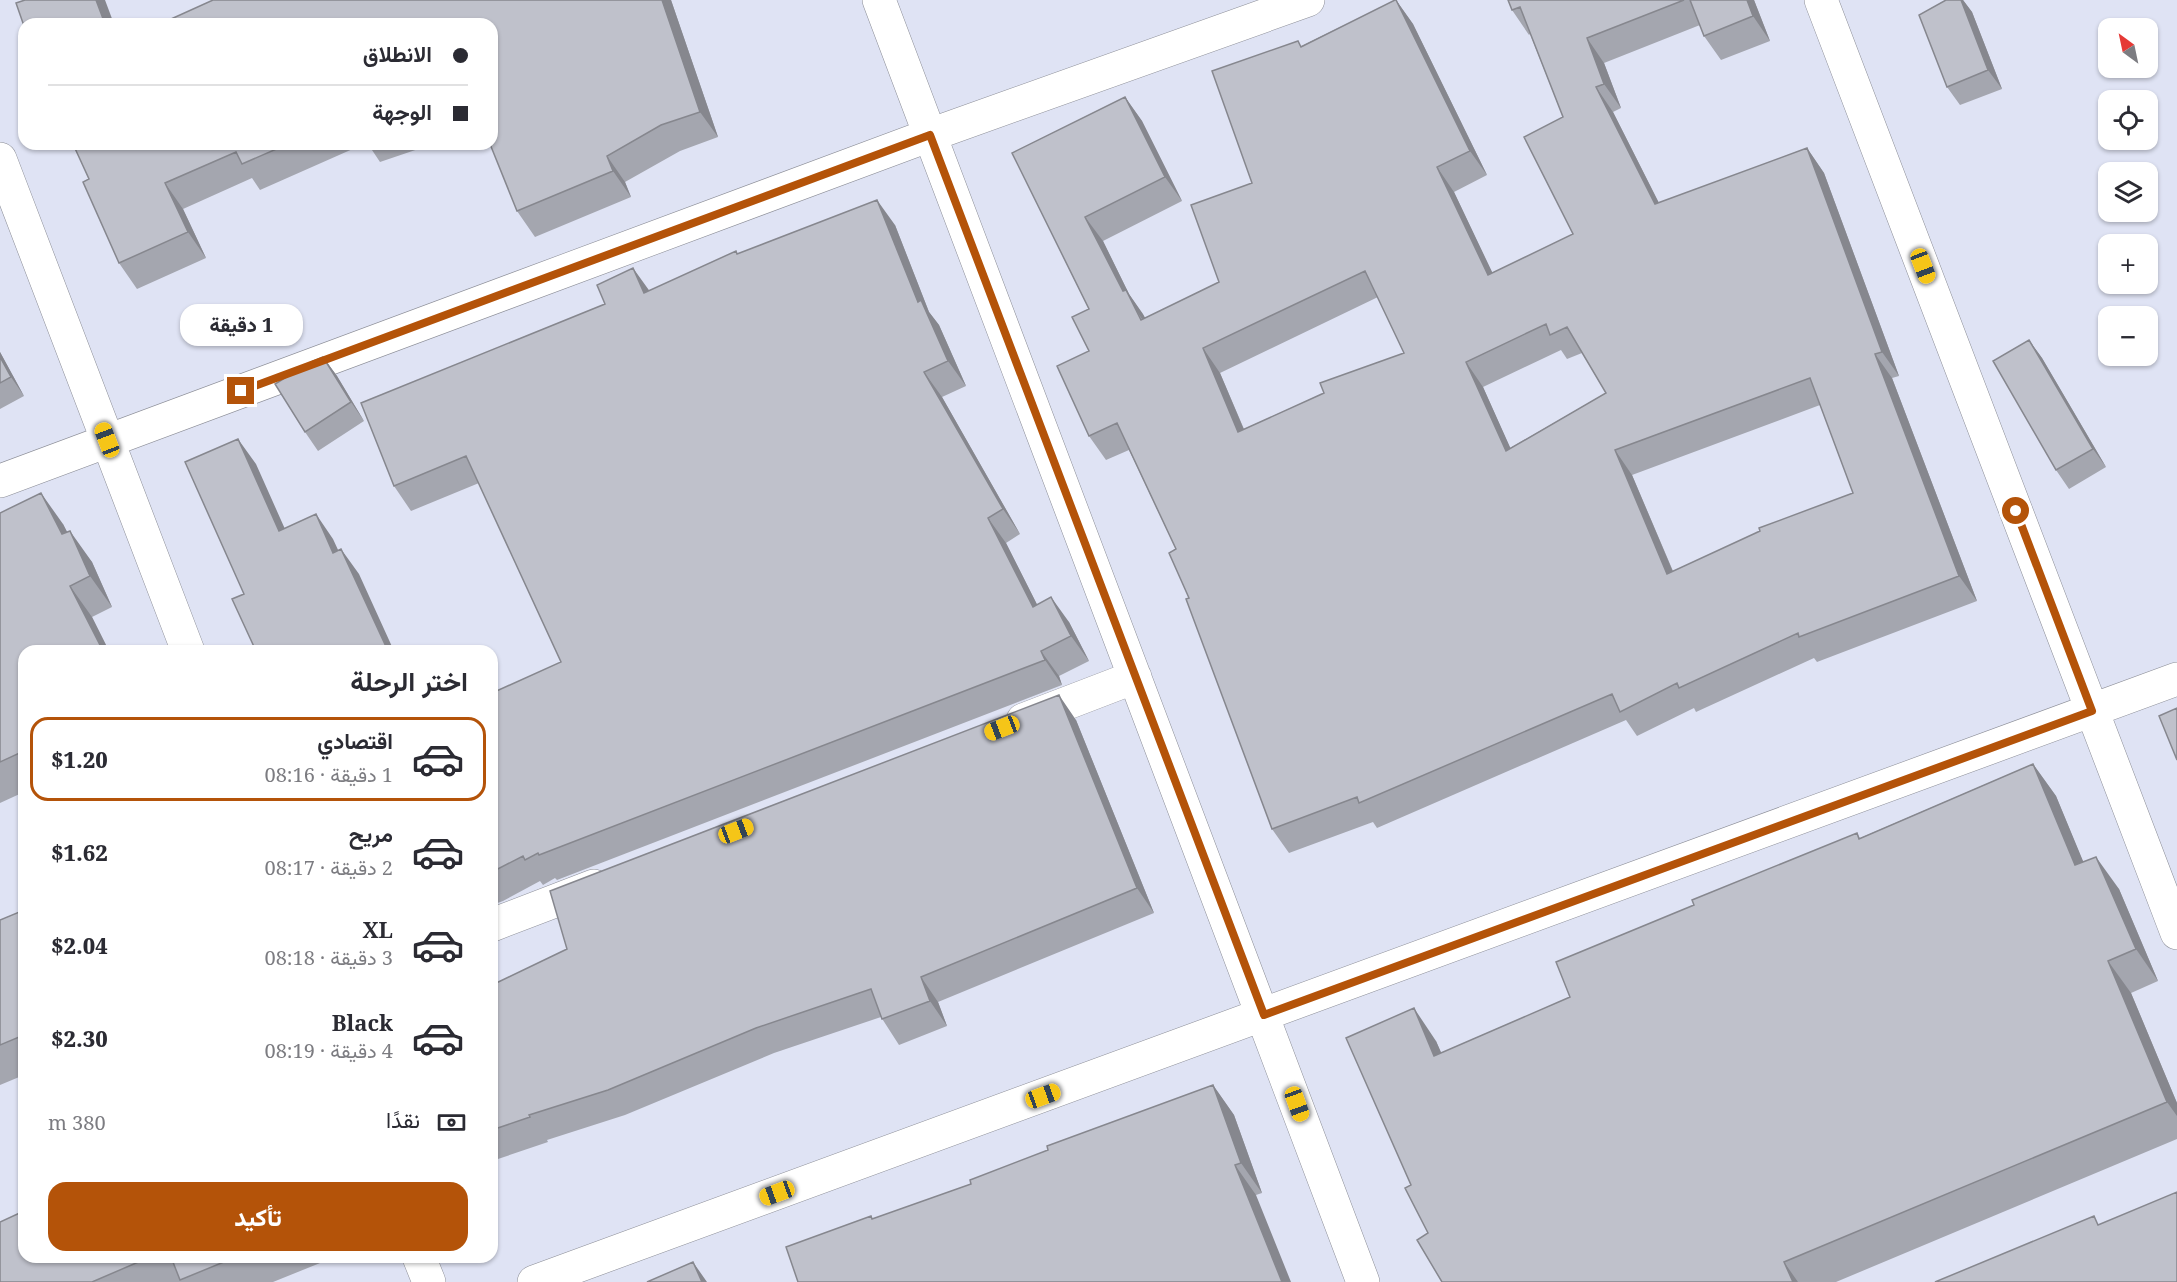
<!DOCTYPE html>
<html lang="ar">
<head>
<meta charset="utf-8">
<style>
  :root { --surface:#fff; --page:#f7f7f7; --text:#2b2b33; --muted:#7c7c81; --line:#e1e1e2; --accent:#b45309 }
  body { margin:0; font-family:"Noto Serif",Vazirmatn,serif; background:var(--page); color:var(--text); direction:rtl; height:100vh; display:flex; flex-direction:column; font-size:22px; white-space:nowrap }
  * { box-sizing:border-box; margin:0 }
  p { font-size:20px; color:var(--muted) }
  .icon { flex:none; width:33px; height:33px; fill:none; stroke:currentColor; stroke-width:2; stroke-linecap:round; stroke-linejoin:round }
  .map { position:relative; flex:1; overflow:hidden; direction:ltr }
  .sheet { position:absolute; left:18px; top:645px; width:480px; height:618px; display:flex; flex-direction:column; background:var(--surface); border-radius:18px; box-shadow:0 2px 4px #0004; direction:rtl }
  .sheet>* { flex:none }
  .top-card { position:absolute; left:18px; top:18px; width:480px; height:132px; border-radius:18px; box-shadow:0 2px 4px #0004; direction:rtl; display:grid; align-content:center; height:132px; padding:0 30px; background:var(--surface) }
  .needle { width:39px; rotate:327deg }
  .buttons { position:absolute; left:2098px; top:18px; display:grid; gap:12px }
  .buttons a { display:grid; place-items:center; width:60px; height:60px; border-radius:12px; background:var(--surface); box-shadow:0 2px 4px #0004; font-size:30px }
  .end { position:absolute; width:27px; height:27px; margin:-14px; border:8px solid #b45309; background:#fff; box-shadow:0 0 0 3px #fff }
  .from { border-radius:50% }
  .bubble { position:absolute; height:42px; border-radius:18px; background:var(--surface); box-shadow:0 2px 4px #0004; font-size:20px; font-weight:800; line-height:42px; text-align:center; direction:rtl }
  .car { position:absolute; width:18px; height:36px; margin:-18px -9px; border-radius:8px; box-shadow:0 0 4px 2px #0007; background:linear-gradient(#f5c518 24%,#345 0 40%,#f5c518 0 76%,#345 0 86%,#f5c518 0) }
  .top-card b { display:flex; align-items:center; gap:21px; height:57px; font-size:22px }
  .top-card b+b { border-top:2px solid var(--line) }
  .top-card i { width:15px; height:15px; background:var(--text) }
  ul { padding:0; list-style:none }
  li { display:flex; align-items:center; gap:18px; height:84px; margin:0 12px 9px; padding:0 18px; border:3px solid transparent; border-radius:18px }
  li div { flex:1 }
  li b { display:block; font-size:22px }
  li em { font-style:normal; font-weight:800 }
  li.current { border-color:var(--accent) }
  li>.icon { width:54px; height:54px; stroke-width:1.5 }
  h2 { padding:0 30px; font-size:27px; line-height:72px }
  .pay { display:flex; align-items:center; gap:15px; height:66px; padding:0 30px; font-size:22px }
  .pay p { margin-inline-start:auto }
  .action { display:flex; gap:12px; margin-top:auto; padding:12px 30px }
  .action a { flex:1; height:69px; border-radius:18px; background:var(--accent); color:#fff; font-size:24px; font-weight:800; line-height:69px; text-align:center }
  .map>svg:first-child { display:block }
</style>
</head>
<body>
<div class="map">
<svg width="2177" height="1282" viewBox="0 0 2177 1282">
  <rect width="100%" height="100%" fill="#edeff9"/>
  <!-- built -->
  <path fill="#dfe3f4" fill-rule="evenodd" d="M0,0H2177V1282H0ZM24,24H492V144H24ZM2109,28H2148V68H2109ZM2109,100H2148V140H2109ZM2109,172H2148V212H2109ZM2109,244H2148V284H2109ZM2109,316H2148V356H2109ZM24,651H492V1257H24Z"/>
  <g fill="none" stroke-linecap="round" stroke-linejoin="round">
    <defs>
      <path id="minor" d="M879,0L1363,1282
        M1821,0L2177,933
        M0,159L188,651
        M0,481L930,135L1308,0
        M1023,720L1135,677
        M492,925L594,886
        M419,1257L429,1282
        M534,1282L2177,679"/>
    </defs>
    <!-- minor casing -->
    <use href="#minor" stroke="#8c8e97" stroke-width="34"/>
    <!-- minor -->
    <use href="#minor" stroke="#fff" stroke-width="33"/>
  </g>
  <!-- wall -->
  <path fill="#a4a6af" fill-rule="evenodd" d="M671,0L718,137L680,151L625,182L631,197L535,237L517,211Z
    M1396,0L1413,24L1487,175L1454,192L1492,273L1573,234L1563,117L1530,34L1529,35L1512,10L1508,0H1754L1770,41L1721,60L1704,36L1700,25L1604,63L1621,108L1613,112L1659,203L1807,148L1824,173L1899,376L1892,378L1977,601L1817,662L1814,658L1696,712L1694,708L1637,736L1626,720L1377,828L1373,822L1289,853L1272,829L1189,598L1176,549L1129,450L1106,460L1089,436V309L1012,153L1125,97L1142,121L1182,201L1103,241L1129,294L1145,318L1219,282L1252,183L1301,46ZM1378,297L1404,353L1324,393L1244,429L1220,373ZM1561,350L1567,359L1582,353L1606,393L1510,448L1483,387ZM1820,405L1853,493L1673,571L1632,475Z
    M1946,0H1963L1972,12L2002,89L1960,105L1947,87Z
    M73,144H364L260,190L252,178L183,209L206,258L137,289L119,263L89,179Z
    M368,144H433L380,162Z
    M895,225L929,312L939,325L966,386L942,397L1020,534L1006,543L1037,605L1069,622L1089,661L1059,676L1062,685L557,880L555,878L543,885L540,881L503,901L492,905V743L496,741L561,662L479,483L411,511L394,486L649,291L738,254Z
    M2029,340L2042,358L2106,467L2069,489L2056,470Z
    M0,352L24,396L0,409Z
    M323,357L337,376L364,421L318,451L305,432Z
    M0,513L63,524L67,532L92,562L112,607L92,617L109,651H24V792L0,803Z
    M1076,720L1154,913L938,1002L947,1026L899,1045L881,1017L774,1053L625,1115L547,1140L548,1142L492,1161V985Z
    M2033,764L2056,796L2083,862L2119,889L2158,981L2131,993L2177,1103V1139L1836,1282H1442L1428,1233L1411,1185L1436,1041L1441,1053L1570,997L1694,905L1857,833L1860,838Z
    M24,910V1075L0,1085V920Z
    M1213,1085L1234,1115L1262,1193L1256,1195L798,1282L871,1216L872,1219L971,1184L1048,1150Z
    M24,1257H335L273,1282H0Z"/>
  <!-- shaded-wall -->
  <path fill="#86878e" d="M96,0H105L114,24H105Z
    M662,0H671L718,137L700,112Z
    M1396,0L1413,24L1487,175L1470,151Z
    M1747,0H1754L1770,41L1753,16Z
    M1961,0H1963L1972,12L2002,89L1988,70Z
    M1587,38L1604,63L1621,108L1604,84Z
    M1596,87L1613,112L1672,229L1655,204Z
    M1125,97L1142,121L1182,201L1165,177Z
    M1807,148L1824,173L1899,376L1882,352Z
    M607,156L625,182L631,197L613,171Z
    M1437,167L1454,192L1505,299L1488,275Z
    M165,183L183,209L206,258L188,232Z
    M877,200L895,225L929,312L939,325L966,386L948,361L918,302Z
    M1085,217L1103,241L1129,294L1143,314L1159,344L1123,291Z
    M633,268L651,293H644Z
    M2029,340L2042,358L2106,467L2093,449Z
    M1203,348L1220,373L1255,456L1238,432Z
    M0,352L24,396L11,377L0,357Z
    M1875,354L1892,378L1977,601L1959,576Z
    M323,357L337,376L364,421L351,402Z
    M1466,362L1483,387L1523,476L1506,451Z
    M924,372L942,397L1020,534L1003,509Z
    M238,439L256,464L297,556L279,531Z
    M1615,450L1632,475L1684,598L1667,574Z
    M41,493L63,524L84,565L62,534Z
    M316,514L333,539L351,578L333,553Z
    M988,518L1006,543L1051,632L1033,607Z
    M70,531L92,562L112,607L90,576Z
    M341,549L359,574L394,651H388Z
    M70,586L92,617L109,651H103Z
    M1051,597L1069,622L1089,661L1071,636Z
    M1041,651L1059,676L1062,685L1045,660Z
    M1059,695L1076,720L1154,913L1137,888Z
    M2033,764L2056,796L2098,897L2075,865Z
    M2096,857L2119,889L2158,981L2136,949Z
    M2108,961L2131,993L2177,1103V1116L2167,1102Z
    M921,977L938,1002L947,1026L930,1001Z
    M1414,1008L1436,1041L1457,1088L1434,1056Z
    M1213,1085L1234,1115L1262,1193L1241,1163Z
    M1235,1165L1256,1195L1291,1282H1282Z
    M693,1262L707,1282H702Z
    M1784,1262L1798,1282H1793Z"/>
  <!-- building -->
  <path fill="#bfc1cb" stroke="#86878e" stroke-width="1.5" fill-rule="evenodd" d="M25,0H96L105,24H24V26L16,3Z
    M213,0H662L700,112L661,125L607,156L613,171L517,211L490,144H492V24H160Z
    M1395,0H1396L1470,151L1437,167L1488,275L1573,234L1524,137L1563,117L1520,7L1512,10L1508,0H1684L1587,38L1604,84L1596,87L1655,204L1807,148L1882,352L1875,354L1959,576L1799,637L1798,633L1679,688L1677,683L1620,712L1612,694L1359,803L1357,797L1272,829L1186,599L1189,598L1169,553L1176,549L1117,423L1089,436L1057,366L1089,351L1072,317L1089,309L1012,153L1125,97L1165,177L1085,217L1123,291L1126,290L1141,320L1219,282L1191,205L1252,183L1212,71L1298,41L1301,47ZM1365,271L1404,353L1320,383L1324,393L1238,432L1203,348ZM1546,324L1550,335L1567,327L1606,393L1506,451L1466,362ZM1810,378L1853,493L1759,528L1760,531L1667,574L1615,450Z
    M1690,0H1747L1753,16L1704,36Z
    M1946,0H1961L1988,70L1947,87L1919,15Z
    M73,144H288L242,164L236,152L165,183L188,232L119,263L83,182L89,179Z
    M877,200L918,302L921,300L948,361L924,372L1003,509L988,518L1033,607L1051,597L1071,636L1041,651L1045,660L539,855L538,853L525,860L523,856L492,872V743L496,741L492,732V693L561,662L466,456L394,486L361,403L605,304L597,285L633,268L644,293L736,251L737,254Z
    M2029,340L2093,449L2056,470L1993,361Z
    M0,357L11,377L0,383Z
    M323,357L351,402L305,432L275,384L311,362Z
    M238,439L279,531L316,514L333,553L341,549L388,651H256L232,599L244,594L185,462Z
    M41,493L62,534L70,531L90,576L70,586L103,651H24V751L0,762V513Z
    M1059,695L1137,888L921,977L930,1001L882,1019L871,989L756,1028L608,1090L529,1115L530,1117L492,1130V985L567,949L550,891Z
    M2177,708V760L2159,716Z
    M2033,764L2075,865L2096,857L2136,949L2108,961L2167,1102L1784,1262L1793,1282H1442L1417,1240L1428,1233L1405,1188L1411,1185L1346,1038L1414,1008L1434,1056L1570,997L1556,962L1694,905L1692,900L1857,833L1859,839Z
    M24,910V1035L0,1045V920Z
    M1213,1085L1241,1163L1235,1165L1282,1282H798L786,1247L871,1216L872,1219L971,1184L970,1180L1048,1150L1047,1146Z
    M2177,1192V1282H1935L2094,1216L2098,1225Z
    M24,1211V1257H150L92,1282H0V1222Z
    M171,1257H236L180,1280Z
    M693,1262L702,1282H647Z"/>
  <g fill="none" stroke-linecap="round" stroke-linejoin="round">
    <!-- route -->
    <path stroke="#b45309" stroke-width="8" d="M241,391L930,135L1264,1015L2092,711L2016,511"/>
  </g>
</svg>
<div class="buttons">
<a><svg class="needle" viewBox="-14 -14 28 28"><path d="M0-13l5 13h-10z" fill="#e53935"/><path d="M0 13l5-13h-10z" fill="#7c7c81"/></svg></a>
<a><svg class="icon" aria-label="locate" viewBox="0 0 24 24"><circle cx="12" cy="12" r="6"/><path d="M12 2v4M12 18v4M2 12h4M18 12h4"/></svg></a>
<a><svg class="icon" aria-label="layers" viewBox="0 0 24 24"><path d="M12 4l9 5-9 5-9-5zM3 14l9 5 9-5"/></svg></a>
<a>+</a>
<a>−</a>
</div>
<i class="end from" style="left:2016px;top:511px"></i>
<i class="end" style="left:241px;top:391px"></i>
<div class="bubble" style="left:180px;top:304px;width:123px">1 دقيقة</div>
<i class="car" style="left:1923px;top:266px;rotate:159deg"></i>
<i class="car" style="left:107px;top:440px;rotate:339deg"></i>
<i class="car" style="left:1002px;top:728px;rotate:249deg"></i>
<i class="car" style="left:736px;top:831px;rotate:69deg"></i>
<i class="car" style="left:1043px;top:1096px;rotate:70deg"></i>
<i class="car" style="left:1297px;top:1104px;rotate:160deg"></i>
<i class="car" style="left:777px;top:1193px;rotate:250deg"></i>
<div class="top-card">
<b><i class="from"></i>الانطلاق</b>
<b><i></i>الوجهة</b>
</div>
<section class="sheet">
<h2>اختر الرحلة</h2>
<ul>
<li class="current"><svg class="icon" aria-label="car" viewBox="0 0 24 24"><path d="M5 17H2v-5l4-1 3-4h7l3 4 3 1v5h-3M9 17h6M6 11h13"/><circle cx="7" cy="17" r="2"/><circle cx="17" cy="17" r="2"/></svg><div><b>اقتصادي</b><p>1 دقيقة · 08:16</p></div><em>$1.20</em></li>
<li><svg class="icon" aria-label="car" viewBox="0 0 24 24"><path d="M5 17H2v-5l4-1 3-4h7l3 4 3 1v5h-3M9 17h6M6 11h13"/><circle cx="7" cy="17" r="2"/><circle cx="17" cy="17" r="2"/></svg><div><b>مريح</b><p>2 دقيقة · 08:17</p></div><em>$1.62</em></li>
<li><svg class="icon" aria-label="car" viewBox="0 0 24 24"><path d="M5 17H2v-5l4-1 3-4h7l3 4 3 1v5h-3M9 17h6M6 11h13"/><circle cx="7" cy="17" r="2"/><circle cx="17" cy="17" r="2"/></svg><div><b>XL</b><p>3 دقيقة · 08:18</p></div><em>$2.04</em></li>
<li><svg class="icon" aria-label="car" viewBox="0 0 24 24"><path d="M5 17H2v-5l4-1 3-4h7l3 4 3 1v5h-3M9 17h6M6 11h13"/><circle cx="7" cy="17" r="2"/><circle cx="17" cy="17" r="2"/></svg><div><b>Black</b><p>4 دقيقة · 08:19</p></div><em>$2.30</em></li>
</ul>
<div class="pay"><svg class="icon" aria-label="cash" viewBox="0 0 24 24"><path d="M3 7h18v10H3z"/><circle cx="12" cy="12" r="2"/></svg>نقدًا<p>380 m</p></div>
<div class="action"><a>تأكيد</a></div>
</section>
</div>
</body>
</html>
